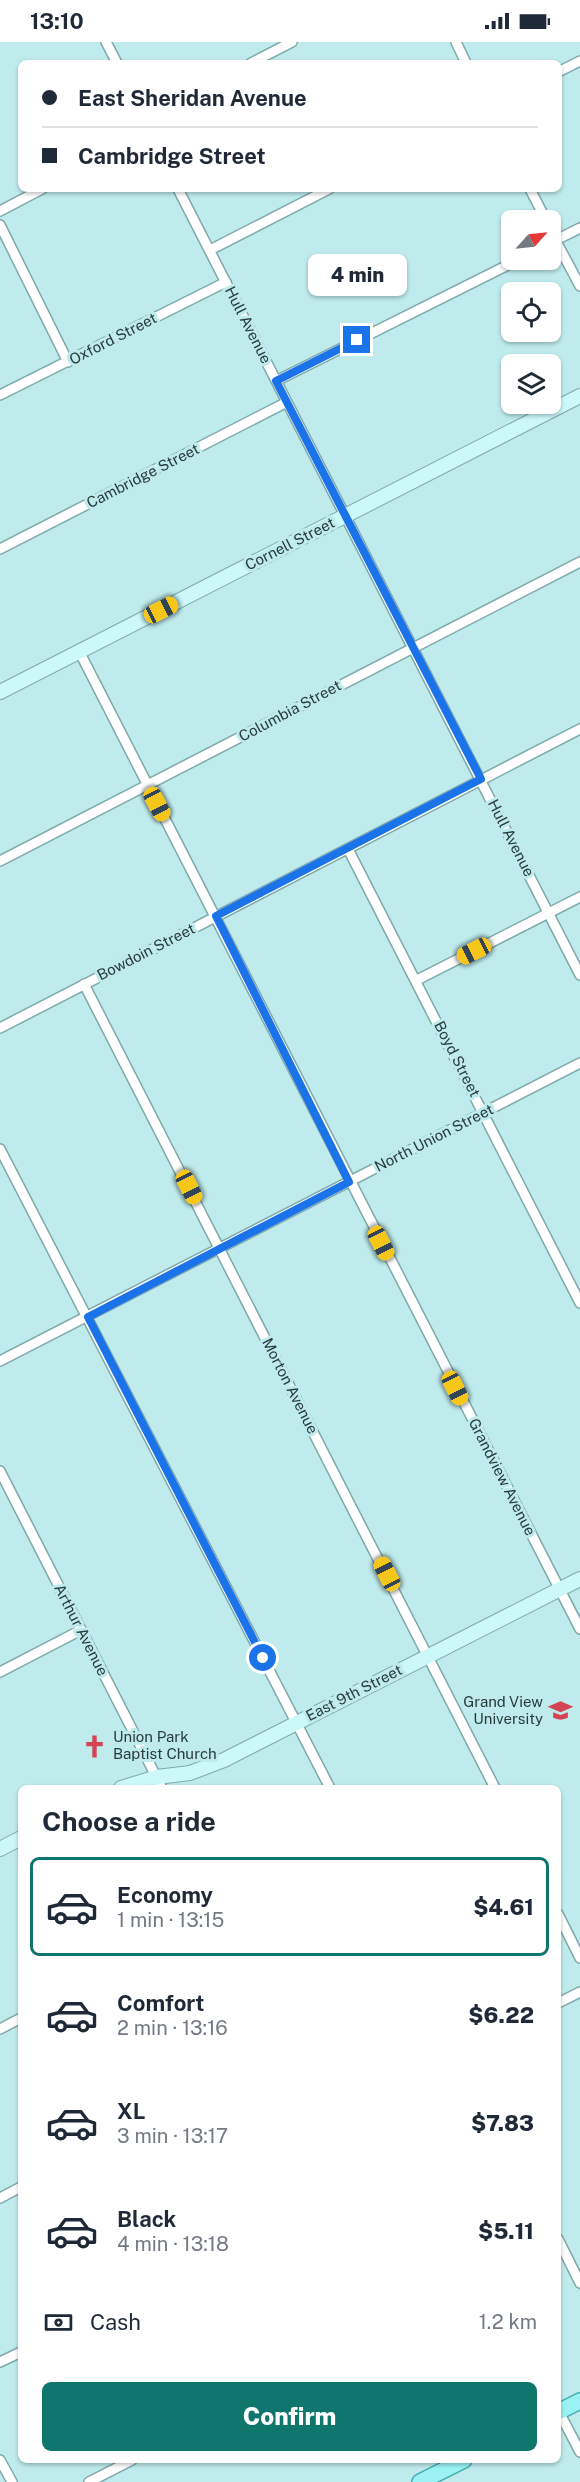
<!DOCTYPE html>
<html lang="en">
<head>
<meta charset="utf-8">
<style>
  :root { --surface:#fff; --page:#f6f6f7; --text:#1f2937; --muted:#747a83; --line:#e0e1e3; --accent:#0f766e }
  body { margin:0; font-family:"Public Sans",sans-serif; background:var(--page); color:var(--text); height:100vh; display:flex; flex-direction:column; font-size:22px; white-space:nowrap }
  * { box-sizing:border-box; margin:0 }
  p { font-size:20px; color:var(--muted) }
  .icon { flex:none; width:33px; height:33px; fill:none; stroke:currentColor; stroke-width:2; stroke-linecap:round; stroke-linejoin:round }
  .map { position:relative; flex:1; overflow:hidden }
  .panel { position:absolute; left:18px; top:1743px; width:543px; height:678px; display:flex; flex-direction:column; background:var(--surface); border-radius:9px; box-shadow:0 2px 4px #0004 }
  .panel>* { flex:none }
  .top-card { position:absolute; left:18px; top:18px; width:544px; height:132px; border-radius:9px; box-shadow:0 2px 4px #0004; display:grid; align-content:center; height:132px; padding:0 24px; background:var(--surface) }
  .needle { width:39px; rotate:63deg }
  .buttons { position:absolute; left:501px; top:168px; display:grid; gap:12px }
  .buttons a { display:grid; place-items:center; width:60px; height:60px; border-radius:9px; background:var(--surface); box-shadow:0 2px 4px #0004; font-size:30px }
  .end { position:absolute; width:27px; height:27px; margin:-14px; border:8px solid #1a73e8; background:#fff; box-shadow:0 0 0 3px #fff }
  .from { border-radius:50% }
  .bubble { position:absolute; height:42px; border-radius:9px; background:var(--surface); box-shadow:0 2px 4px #0004; font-size:20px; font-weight:800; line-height:42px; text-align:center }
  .car { position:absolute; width:18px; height:36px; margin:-18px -9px; border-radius:8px; box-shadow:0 0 4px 2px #0007; background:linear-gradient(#f5c518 24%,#345 0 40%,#f5c518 0 76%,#345 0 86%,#f5c518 0) }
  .top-card b { display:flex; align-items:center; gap:21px; height:57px; font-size:22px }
  .top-card b+b { border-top:2px solid var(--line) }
  .top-card i { width:15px; height:15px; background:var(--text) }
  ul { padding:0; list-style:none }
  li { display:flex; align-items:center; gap:18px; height:99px; margin:0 12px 9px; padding:0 12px; border:3px solid transparent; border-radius:9px }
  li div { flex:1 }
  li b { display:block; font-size:22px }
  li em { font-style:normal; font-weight:800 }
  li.current { border-color:var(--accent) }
  li>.icon { width:54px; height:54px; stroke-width:1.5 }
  h2 { padding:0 24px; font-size:27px; line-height:72px }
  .pay { display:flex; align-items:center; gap:15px; height:66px; padding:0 24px; font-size:22px }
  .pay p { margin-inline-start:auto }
  .button { display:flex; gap:12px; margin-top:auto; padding:12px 24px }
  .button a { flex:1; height:69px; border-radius:9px; background:var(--accent); color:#fff; font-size:24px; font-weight:800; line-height:69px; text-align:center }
  .status { display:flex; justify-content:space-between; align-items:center; height:42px; padding:0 30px; background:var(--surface); direction:ltr }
  .status svg { height:16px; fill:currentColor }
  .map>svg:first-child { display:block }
</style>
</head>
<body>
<div class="status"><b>13:10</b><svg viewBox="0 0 49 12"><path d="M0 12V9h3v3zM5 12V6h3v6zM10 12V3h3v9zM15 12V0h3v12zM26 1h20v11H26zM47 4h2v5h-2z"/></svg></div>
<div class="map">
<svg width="580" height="2440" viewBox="0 0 580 2440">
  <rect width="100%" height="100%" fill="#bfebec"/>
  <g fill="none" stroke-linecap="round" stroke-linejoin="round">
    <defs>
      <path id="street" d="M106,0L117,21
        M456,0L466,21
        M251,21L292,0
        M560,29L580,19
        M178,147L580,933
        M530,147L546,178
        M0,169L42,147
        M0,183L68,320
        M550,188L580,244
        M550,201L580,186
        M210,208L329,147
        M276,339L518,218
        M0,353L226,240
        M0,507L287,360
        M79,609L580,1587
        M348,807L580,1261
        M0,819L580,520
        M417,938L580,855
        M84,942L495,1746
        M0,986L580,687
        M0,1107L330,1746
        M0,1319L580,1021
        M0,1429L162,1746
        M0,1630L81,1588
        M558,1872L580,1916
        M558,1961L580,1950
        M0,1987L21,1976
        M0,2156L21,2145
        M558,2197L580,2241
        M0,2320L21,2310
        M559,2370L580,2410
        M0,2418L12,2440
        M89,2440L132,2418"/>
      <path id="secondary" d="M0,650L580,354
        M121,1746L157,1735L190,1731L224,1718L580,1537
        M0,1807L21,1796"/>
      <path id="primary" d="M558,2370L580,2359
        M420,2440L464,2418"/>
    </defs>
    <!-- street casing -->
    <use href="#street" stroke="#7fa9aa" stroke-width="12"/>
    <!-- secondary casing -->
    <use href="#secondary" stroke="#7fa9aa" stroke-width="16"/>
    <!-- primary casing -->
    <use href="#primary" stroke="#46acb0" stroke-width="18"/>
    <!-- street -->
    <use href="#street" stroke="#fff" stroke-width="9"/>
    <!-- secondary -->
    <use href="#secondary" stroke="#ccf8fa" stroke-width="14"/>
    <!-- primary -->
    <use href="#primary" stroke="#9af2f5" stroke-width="15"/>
  </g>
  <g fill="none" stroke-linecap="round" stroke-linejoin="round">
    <!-- route -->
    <path stroke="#1a73e8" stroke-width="8" d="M263,1616L88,1275L349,1140L216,874L481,737L276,339L357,298"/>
  </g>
  <!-- icons -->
  <defs>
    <symbol id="university-bare" viewBox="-9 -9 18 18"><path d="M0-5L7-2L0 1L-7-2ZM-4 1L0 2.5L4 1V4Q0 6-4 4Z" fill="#d44452" stroke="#bfebec" stroke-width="2.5" paint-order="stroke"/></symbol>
    <symbol id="church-bare" viewBox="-9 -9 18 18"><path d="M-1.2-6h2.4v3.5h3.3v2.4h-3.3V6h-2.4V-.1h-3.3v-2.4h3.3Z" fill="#d44452" stroke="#bfebec" stroke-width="2.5" paint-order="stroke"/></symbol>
  </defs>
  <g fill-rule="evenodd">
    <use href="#university-bare" x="544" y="1652" width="33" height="33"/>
    <use href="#church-bare" x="78" y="1688" width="33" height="33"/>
  </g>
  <g text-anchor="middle" stroke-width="6" stroke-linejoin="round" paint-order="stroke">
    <!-- street labels -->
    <g font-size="15" fill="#293b3b" stroke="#bfebec">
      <text transform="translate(248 283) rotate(63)" y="5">Hull Avenue</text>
      <text transform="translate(113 297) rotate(-27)" y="5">Oxford Street</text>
      <text transform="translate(143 434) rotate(-27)" y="5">Cambridge Street</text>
      <text transform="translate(290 502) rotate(-27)" y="5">Cornell Street</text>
      <text transform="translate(290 669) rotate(-28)" y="5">Columbia Street</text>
      <text transform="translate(511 796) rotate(63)" y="5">Hull Avenue</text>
      <text transform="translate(146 910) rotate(-27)" y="5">Bowdoin Street</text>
      <text transform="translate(457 1017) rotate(63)" y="5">Boyd Street</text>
      <text transform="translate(434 1096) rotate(-27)" y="5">North Union Street</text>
      <text transform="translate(290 1344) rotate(63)" y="5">Morton Avenue</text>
      <text transform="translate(502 1435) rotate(63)" y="5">Grandview Avenue</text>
      <text transform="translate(81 1588) rotate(63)" y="5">Arthur Avenue</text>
      <text transform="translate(354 1651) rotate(-27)" y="5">East 9th Street</text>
    </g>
    <!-- poi labels -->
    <g font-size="15" fill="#293b3b" stroke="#bfebec" text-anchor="end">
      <text x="543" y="1665">Grand View<tspan x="543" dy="17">University</tspan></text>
      <text x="113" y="1700" text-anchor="start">Union Park<tspan x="113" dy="17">Baptist Church</tspan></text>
    </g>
  </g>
</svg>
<div class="buttons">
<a><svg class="needle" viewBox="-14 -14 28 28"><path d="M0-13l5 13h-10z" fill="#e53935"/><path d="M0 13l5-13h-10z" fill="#747a83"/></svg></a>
<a><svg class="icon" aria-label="locate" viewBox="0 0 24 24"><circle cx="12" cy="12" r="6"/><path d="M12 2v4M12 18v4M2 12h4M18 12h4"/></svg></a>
<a><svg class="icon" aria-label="layers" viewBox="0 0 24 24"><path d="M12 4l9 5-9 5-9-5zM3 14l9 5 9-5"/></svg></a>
</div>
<i class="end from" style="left:263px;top:1616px"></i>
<i class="end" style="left:357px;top:298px"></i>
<div class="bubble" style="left:308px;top:212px;width:99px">4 min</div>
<i class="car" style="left:161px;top:568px;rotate:63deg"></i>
<i class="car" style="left:157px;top:762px;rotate:152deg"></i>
<i class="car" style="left:474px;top:909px;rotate:243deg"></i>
<i class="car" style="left:189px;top:1145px;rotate:153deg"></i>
<i class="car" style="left:381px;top:1201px;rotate:153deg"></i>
<i class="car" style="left:455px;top:1346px;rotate:153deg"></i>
<i class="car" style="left:387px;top:1532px;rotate:333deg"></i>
<div class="top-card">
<b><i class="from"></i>East Sheridan Avenue</b>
<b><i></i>Cambridge Street</b>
</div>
<section class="panel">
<h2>Choose a ride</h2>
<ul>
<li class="current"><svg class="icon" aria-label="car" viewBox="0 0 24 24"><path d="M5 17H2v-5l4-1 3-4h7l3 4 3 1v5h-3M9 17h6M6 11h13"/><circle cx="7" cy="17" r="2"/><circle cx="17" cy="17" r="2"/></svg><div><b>Economy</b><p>1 min · 13:15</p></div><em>$4.61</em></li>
<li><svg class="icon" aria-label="car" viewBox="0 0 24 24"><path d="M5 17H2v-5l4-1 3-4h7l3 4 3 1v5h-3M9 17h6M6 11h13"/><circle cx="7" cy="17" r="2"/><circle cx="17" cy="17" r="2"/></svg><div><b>Comfort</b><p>2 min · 13:16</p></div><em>$6.22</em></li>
<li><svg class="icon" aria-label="car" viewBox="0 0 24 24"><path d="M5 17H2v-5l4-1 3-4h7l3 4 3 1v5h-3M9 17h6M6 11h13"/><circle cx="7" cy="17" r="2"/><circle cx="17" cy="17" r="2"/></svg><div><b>XL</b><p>3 min · 13:17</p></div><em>$7.83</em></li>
<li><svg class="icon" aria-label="car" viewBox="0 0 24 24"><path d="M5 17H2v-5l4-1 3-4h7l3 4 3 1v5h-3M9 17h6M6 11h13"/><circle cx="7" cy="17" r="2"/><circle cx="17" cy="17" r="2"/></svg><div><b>Black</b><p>4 min · 13:18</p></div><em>$5.11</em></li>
</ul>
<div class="pay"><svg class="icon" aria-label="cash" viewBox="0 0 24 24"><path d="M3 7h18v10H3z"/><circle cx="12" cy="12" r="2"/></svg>Cash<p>1.2 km</p></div>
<div class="button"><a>Confirm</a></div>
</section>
</div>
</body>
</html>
